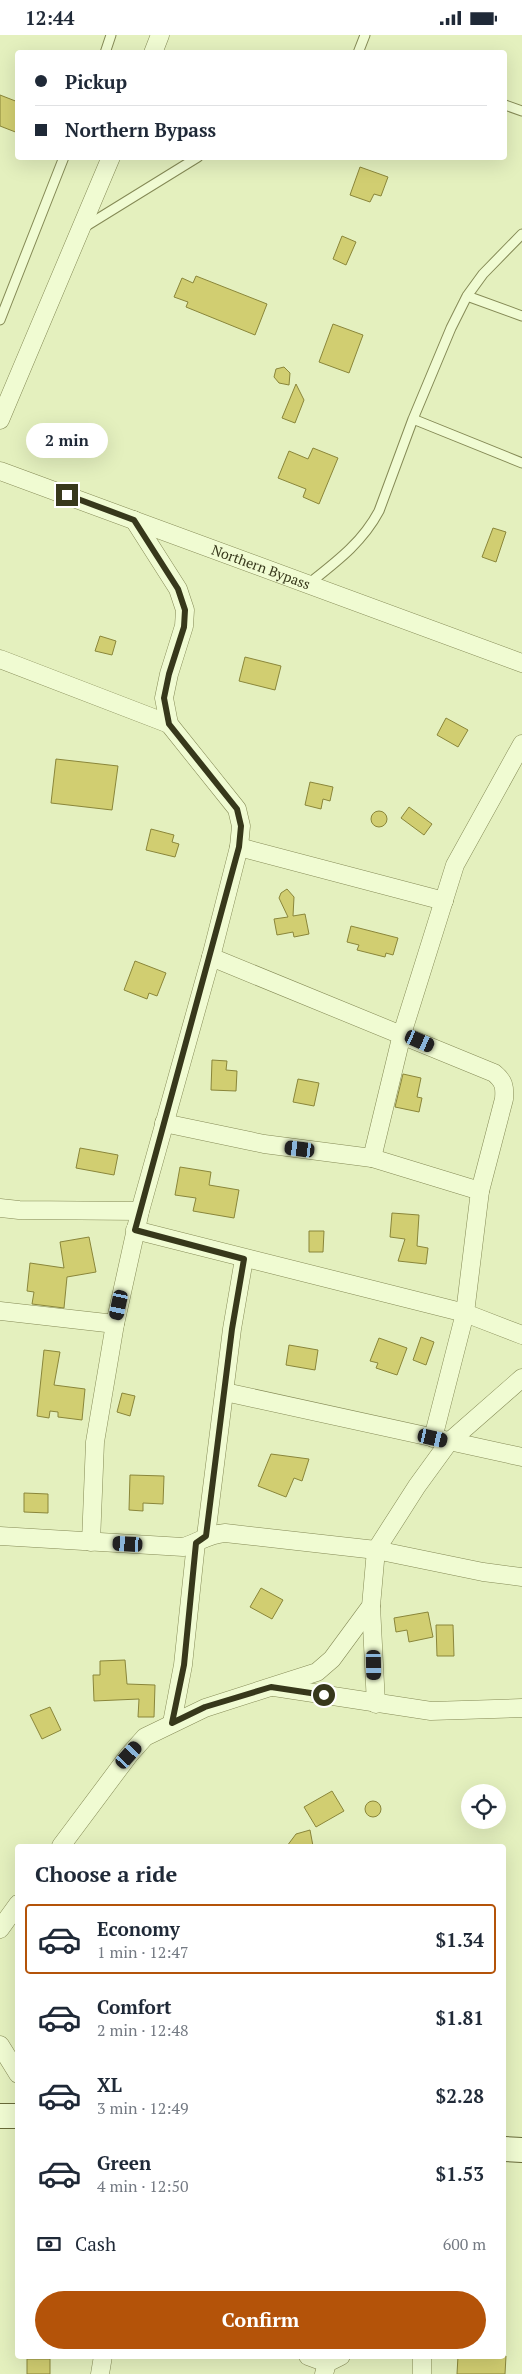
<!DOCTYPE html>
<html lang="en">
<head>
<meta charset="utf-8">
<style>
  :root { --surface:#fff; --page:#f6f6f7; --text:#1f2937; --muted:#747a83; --line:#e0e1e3; --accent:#b45309 }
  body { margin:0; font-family:"PT Serif",serif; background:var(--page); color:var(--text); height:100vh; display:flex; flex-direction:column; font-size:19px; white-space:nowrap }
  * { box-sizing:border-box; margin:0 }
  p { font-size:16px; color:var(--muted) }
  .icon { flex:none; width:28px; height:28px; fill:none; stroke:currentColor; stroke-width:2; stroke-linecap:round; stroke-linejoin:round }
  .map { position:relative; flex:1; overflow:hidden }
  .details { position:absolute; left:15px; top:1809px; width:491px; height:515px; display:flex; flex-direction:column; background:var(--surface); border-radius:5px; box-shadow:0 5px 20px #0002 }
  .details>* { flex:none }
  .guide { position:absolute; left:15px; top:15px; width:492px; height:110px; border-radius:5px; box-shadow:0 5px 20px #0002; display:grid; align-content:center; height:110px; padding:0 20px; background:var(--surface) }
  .controls { position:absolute; left:461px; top:1749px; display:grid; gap:10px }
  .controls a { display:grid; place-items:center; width:45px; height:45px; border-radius:50%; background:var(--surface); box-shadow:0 5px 20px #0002; font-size:25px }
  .end { position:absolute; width:22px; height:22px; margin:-11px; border:6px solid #37381b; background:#fff; box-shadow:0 0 0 2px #fff }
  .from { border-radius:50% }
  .bubble { position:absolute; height:35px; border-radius:18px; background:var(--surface); box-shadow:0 5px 20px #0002; font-size:16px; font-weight:700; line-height:35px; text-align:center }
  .car { position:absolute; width:15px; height:30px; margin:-15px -8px; border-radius:6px; box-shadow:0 0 4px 1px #0007; background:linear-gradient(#222 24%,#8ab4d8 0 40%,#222 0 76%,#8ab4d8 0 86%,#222 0) }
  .guide b { display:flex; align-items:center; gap:18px; height:48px; font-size:19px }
  .guide b+b { border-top:1px solid var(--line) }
  .guide i { width:12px; height:12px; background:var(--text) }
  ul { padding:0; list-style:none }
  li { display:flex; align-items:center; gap:15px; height:70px; margin:0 10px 8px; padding:0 10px; border:2px solid transparent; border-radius:5px }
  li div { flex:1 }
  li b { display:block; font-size:19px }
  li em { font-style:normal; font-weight:700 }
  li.current { border-color:var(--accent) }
  li>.icon { width:45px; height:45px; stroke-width:1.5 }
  h2 { padding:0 20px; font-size:22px; line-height:60px }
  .pay { display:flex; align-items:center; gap:12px; height:55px; padding:0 20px; font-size:19px }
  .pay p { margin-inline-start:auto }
  .primary-button { display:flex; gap:10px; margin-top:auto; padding:10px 20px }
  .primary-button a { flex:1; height:58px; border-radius:30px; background:var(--accent); color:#fff; font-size:20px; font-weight:700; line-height:58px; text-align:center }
  .status { display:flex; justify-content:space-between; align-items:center; height:35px; padding:0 25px; background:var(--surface); direction:ltr }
  .status svg { height:14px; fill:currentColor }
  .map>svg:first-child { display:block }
</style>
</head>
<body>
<div class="status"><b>12:44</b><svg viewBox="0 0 49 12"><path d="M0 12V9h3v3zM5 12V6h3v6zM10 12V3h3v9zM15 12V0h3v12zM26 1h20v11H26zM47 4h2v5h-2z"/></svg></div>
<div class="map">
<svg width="522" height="2339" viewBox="0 0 522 2339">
  <rect width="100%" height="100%" fill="#e4f0be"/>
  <!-- building -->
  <path fill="#d1ce71" stroke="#8a863a" d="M0,60L18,67V98L0,91Z
    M360,132L388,142L381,161L374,159L370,167L350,160Z
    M342,201L356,207L346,230L333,224Z
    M196,241L267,269L255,300L186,272L188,267L174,262L182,243L193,248Z
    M333,289L363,300L349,338L319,327Z
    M284,332L290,338L289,350L279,348L274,342L276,334Z
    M296,349L304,365L295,388L282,383Z
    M313,413L338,423L319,469L303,462L306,454L278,443L289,416L308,424Z
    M493,493L506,497L496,527L482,522Z
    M100,601L116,606L112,620L95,616Z
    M245,622L281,631L275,655L239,646Z
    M446,683L468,695L458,712L437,700Z
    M56,724L118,731L112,775L51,768Z
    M310,747L333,752L330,766L323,764L321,774L305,770Z
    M409,772L432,789L424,800L401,783Z
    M371 784a8 8 0 1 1 16 0a8 8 0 1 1-16 0Z
    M151,794L174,800L172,807L179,809L175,822L146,815Z
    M287,854L294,862L293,881L305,879L309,899L294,902L293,897L277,900L274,884L288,882L279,863L281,858Z
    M351,891L398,903L393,920L386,918L385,922L357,915L359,910L347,907Z
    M135,926L166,938L157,961L149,958L147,964L124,955Z
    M212,1025L227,1026L226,1035L237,1036L236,1056L211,1055Z
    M403,1039L421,1043L417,1062L422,1063L419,1077L395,1072Z
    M298,1044L319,1048L314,1071L293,1067Z
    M80,1113L118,1120L114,1140L76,1133Z
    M180,1132L211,1137L209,1150L239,1155L234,1183L193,1176L196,1163L175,1160Z
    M392,1178L419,1180L417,1211L428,1213L426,1229L398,1226L405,1204L390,1202Z
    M309,1196H324L323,1217H309Z
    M89,1202L96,1237L67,1242L64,1273L32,1269L34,1257L27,1256L30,1228L64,1233L60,1207Z
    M421,1302L434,1307L426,1330L413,1325Z
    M379,1303L407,1313L397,1340L376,1333L378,1328L370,1326Z
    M289,1310L318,1315L315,1335L286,1330Z
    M44,1315L60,1317L54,1350L85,1354L82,1385L58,1382V1377L50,1376L49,1383L37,1381Z
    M122,1358L135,1361L130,1381L117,1377Z
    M271,1419L309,1424L302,1446L294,1443L286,1462L258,1451Z
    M130,1440L164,1441L163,1469L143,1468V1476L129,1475Z
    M24,1458L48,1459V1478L24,1477Z
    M261,1553L283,1565L272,1584L250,1572Z
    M428,1577L433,1602L409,1607L407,1595L396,1597L394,1583Z
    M436,1590H453L454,1621H437Z
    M125,1625L127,1649L155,1650L154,1682H138L139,1664L94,1666L93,1640H100V1626Z
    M50,1672L61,1695L42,1704L30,1680Z
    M332,1756L344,1776L316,1792L304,1772Z
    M365 1774a8 8 0 1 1 16 0a8 8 0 1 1-16 0Z
    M310,1795L313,1811H287L296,1799Z
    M458,2321H506L505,2339H457Z
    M27,2324H50V2339H27Z"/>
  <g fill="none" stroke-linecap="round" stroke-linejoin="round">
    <defs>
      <path id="service" d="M105,18L111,0
        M358,18L365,0
        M505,70L522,76
        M83,193L198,122
        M467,261L522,281
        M0,285L64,122
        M413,384L522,428
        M307,550C336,527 362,508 379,476L413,384L451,293L467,261L483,239L522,199"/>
      <g id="minor">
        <path d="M153,18L160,0"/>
        <path d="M0,385L111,122"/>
        <path id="s1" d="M0,436L522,628"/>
        <path d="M0,624L169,689"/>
        <path d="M239,812L444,866"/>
        <path d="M211,922L494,1038C504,1046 505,1052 504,1064L480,1156L465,1278L433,1403"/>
        <path d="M164,1088L264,1109L372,1123L480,1156"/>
        <path d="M372,1123L402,999L455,830L522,709"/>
        <path d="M0,1173L19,1175L140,1176"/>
        <path d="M135,1195L465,1278L522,1300"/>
        <path d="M0,1276L115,1289"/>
        <path d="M225,1357L522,1422"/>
        <path d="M0,1501L183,1512C197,1508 209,1499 225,1498L376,1515L483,1537L522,1542"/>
        <path d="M206,1501L232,1294L244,1224"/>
        <path d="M91,1507L95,1407L115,1289L140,1176L211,922L239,812L241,791L237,774L169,689L164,663L169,639L184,591L185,575L178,554L134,485"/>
        <path d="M371,1571L376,1669"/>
        <path d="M274,1652L431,1676L522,1673"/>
        <path d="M172,1688L183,1630L196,1508"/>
        <path d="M61,1811L129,1720L145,1702L205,1673L317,1637L332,1624L371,1571L376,1515L417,1451L449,1407L522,1343"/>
        <path d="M0,1894L18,1869"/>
        <path d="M0,2010L18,2039"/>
        <path d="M308,2321L327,2328"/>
        <path d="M422,2321V2339"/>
        <path d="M100,2339L103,2321"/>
        <path d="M324,2339L327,2328L341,2321"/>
      </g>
      <path id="secondary" d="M0,2081H18
        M504,2114L522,2115"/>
    </defs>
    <!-- service casing -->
    <use href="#service" stroke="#858a56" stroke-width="11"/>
    <!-- minor casing -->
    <use href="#minor" stroke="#858a56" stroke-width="19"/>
    <!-- secondary casing -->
    <use href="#secondary" stroke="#696b39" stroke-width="26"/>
    <!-- service -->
    <use href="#service" stroke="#f0fbd2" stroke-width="9"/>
    <!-- minor -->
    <use href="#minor" stroke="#f0fbd2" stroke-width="18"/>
    <!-- secondary -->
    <use href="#secondary" stroke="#f0fbd2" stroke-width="24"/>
  </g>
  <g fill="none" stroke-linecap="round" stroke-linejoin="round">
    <!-- route -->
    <path stroke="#37381b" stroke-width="6" d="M67,460L134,485L178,554L185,575L184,592L169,639L164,663L169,689L237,774L241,791L239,812L135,1195L244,1224L232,1294L206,1501L196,1508L184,1630L172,1688L205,1672L271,1652L324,1660"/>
  </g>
  <g text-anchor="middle" stroke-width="4" stroke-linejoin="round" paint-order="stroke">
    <!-- street labels -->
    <g font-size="14" fill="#37381b" stroke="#edf7ce">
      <text dy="5" stroke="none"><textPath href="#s1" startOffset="278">Northern Bypass</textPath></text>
    </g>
  </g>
</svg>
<div class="controls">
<a><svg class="icon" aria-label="locate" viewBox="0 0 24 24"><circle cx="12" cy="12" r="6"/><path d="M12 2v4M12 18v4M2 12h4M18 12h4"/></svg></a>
</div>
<i class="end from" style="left:324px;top:1660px"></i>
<i class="end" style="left:67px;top:460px"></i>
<div class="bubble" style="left:26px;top:388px;width:82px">2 min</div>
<i class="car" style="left:420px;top:1006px;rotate:114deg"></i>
<i class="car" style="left:300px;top:1114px;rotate:277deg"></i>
<i class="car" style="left:119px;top:1270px;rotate:192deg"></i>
<i class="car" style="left:433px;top:1403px;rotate:103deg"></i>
<i class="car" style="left:128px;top:1509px;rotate:273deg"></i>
<i class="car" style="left:374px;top:1630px;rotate:179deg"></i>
<i class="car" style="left:129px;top:1720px;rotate:42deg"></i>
<div class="guide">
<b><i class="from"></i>Pickup</b>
<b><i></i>Northern Bypass</b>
</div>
<section class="details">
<h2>Choose a ride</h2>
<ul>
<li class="current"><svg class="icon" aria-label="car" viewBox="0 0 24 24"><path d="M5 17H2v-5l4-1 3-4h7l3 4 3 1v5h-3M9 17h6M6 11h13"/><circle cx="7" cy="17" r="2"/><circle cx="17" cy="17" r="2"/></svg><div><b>Economy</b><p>1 min · 12:47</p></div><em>$1.34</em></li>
<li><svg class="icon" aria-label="car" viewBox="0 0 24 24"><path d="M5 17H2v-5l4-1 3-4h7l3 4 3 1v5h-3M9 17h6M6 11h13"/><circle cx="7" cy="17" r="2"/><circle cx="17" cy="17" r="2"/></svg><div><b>Comfort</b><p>2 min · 12:48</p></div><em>$1.81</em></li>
<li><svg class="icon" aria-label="car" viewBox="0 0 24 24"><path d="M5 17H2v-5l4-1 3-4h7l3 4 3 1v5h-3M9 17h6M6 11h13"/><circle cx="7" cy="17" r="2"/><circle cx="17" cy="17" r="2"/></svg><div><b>XL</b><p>3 min · 12:49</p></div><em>$2.28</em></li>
<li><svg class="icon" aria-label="car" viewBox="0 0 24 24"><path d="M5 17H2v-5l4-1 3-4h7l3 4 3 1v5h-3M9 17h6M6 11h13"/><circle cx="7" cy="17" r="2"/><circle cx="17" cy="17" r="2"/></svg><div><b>Green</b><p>4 min · 12:50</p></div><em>$1.53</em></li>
</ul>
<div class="pay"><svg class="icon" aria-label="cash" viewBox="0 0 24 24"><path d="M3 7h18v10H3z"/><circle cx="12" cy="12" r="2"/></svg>Cash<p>600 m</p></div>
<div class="primary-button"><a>Confirm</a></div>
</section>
</div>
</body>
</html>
